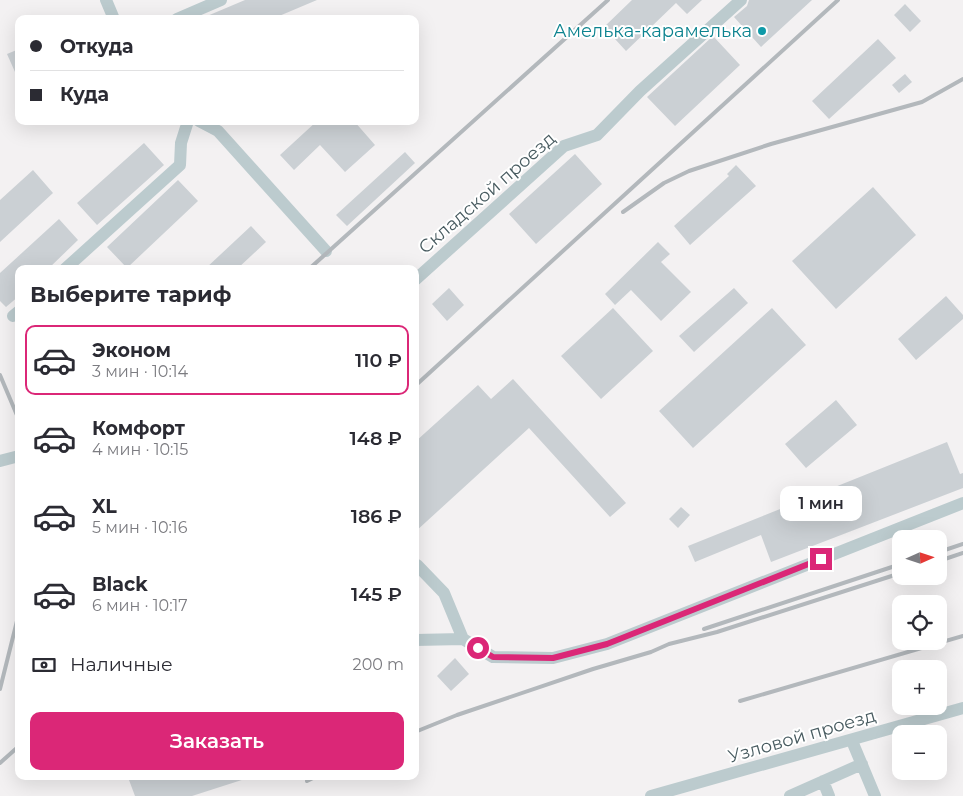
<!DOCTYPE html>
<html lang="ru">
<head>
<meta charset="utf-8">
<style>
  :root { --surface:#fff; --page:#f2f2f3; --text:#2b2b33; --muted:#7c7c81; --line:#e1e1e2; --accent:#db2777 }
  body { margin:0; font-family:Montserrat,sans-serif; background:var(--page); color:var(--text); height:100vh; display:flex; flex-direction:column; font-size:19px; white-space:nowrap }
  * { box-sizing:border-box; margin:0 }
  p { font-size:16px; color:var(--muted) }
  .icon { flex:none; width:28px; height:28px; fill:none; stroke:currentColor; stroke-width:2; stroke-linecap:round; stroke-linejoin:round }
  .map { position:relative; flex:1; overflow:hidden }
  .panel { position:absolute; left:15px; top:265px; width:404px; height:515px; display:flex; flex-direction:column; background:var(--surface); border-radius:10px; box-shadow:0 5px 20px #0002 }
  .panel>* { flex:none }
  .banner { position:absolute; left:15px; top:15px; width:404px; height:110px; border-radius:10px; box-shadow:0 5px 20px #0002; display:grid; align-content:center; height:110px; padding:0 15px; background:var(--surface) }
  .needle { width:32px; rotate:87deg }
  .controls { position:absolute; left:892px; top:530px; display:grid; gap:10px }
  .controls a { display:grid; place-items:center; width:55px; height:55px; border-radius:10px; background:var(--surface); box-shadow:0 5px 20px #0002; font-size:25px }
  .end { position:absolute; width:22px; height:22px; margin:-11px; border:6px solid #db2777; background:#fff; box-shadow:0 0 0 2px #fff }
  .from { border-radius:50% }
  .bubble { position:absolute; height:35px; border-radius:10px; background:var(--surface); box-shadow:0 5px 20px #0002; font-size:16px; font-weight:600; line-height:35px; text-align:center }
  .banner b { display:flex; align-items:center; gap:18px; height:48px; font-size:19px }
  .banner b+b { border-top:1px solid var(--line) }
  .banner i { width:12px; height:12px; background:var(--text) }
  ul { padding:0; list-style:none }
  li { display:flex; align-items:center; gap:15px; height:70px; margin:0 10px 8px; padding:0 5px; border:2px solid transparent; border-radius:10px }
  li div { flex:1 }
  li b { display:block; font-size:19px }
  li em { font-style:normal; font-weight:600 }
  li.active { border-color:var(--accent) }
  li>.icon { width:45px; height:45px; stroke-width:1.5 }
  h2 { padding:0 15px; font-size:22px; line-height:60px }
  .pay { display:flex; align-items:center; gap:12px; height:55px; padding:0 15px; font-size:19px }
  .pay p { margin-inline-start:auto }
  .action { display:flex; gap:10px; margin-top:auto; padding:10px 15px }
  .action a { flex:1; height:58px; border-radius:10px; background:var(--accent); color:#fff; font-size:20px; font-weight:600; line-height:58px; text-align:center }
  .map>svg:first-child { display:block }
</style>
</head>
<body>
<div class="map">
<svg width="963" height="796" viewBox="0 0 963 796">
  <rect width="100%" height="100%" fill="#f3f1f2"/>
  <!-- building -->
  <path fill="#cbd0d4" d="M245,0H317L272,19H200Z
    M632,0H702L687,14L676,3L626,51L604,27Z
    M749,0H812L761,47L734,17L747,6Z
    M905,4L921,21L910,32L894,15Z
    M713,36L740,65L675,126L647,97Z
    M878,39L896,58L829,119L812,101Z
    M19,49V81L7,54Z
    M905,74L912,82L899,93L892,85Z
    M317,121H354L375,145L345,172L320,145L294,170L280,155Z
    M144,143L164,165L97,225L77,203Z
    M405,152L415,163L347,226L336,215Z
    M575,154L602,184L536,244L509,214Z
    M736,165L756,186L690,245L674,226L729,176L727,174Z
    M33,170L53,193L0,242V200Z
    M178,180L198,201L127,268L107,247Z
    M873,187L916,235L836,309L792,261Z
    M59,219L78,240L48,269H19V296L6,307L0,301V273Z
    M251,226L266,242L237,269H205Z
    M658,242L670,254L661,262L691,292L661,321L631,290L615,305L605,294Z
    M449,288L464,305L447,321L432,304Z
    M734,288L748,303L694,352L679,336Z
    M946,296L963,315V319L916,360L898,339Z
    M613,308L653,351L601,399L561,356Z
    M772,308L806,345L693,448L659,411Z
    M513,379L626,503L610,517L529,428L415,532V442L478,385L491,399Z
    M836,400L857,425L806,468L785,444Z
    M947,442L960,474L963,473V488L771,562L761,535L695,562L688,546Z
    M681,507L690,515L678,528L669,519Z
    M455,658L469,674L451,691L437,676Z
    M140,776H247L248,778L192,796H135L129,780Z"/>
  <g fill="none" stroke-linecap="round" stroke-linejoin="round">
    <!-- minor -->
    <path stroke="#bccbce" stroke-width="12" d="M106,0L114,19
      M177,19L221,0
      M199,121L218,131L326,251
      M65,269L180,165L181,143L188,121
      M415,280L564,146L597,135L640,91L741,0
      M13,316L19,311
      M0,461L19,456
      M417,565L444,593L463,639L493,657L553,658L607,644L963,503
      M415,640L463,639
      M852,741L875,796
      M823,781L829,796
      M651,796L963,708
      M790,796L862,764"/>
    <!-- rail -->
    <path stroke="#b3b8bc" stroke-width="4" d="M623,212L664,183L689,171L771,144L922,102L963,79
      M309,269L608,0
      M0,375L19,420
      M415,386L838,0
      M939,552L963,544
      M939,561L963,553
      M704,629L901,564
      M0,689L19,613
      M740,701L963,636
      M415,732L457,715L593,669L651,652L669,644L717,632L901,573
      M0,763L19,746
      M307,781L317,776"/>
  </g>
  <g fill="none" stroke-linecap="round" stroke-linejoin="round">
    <!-- route -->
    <path stroke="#db2777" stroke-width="6" d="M478,648L493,657L553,658L607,644L821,559"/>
  </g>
  <!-- markers -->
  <circle fill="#0f9aa8" stroke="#fff" stroke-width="2" cx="762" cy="31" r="5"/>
  <g text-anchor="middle" stroke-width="4" stroke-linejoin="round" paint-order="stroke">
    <!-- culture labels -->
    <g font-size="18" fill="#0d838f" stroke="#fff" text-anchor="end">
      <text x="752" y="37">Амелька-карамелька</text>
    </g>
    <!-- street labels -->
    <g font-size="18" fill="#485b60" stroke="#fff">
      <text transform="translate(487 193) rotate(-41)" y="6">Складской проезд</text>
      <text transform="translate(802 736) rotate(-16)" y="6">Узловой проезд</text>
    </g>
  </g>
</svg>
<div class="controls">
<a><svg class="needle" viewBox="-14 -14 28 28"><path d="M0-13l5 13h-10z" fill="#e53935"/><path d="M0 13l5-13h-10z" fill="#7c7c81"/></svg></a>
<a><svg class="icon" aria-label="locate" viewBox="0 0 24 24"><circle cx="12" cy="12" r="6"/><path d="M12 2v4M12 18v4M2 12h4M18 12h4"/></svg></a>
<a>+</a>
<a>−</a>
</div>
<i class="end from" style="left:478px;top:648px"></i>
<i class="end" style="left:821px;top:559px"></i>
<div class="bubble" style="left:780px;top:486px;width:82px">1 мин</div>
<div class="banner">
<b><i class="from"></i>Откуда</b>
<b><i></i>Куда</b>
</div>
<section class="panel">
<h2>Выберите тариф</h2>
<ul>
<li class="active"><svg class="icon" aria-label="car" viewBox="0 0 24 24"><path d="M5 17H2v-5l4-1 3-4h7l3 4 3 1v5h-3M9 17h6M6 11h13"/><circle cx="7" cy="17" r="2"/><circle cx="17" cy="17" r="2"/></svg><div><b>Эконом</b><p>3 мин · 10:14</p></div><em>110 ₽</em></li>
<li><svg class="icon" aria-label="car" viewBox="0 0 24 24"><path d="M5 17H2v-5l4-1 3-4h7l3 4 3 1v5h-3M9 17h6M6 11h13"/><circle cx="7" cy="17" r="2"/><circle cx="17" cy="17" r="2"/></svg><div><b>Комфорт</b><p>4 мин · 10:15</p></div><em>148 ₽</em></li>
<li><svg class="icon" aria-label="car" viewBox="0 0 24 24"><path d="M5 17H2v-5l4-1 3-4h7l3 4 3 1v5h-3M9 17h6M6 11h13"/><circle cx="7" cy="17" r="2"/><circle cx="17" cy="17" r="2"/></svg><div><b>XL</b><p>5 мин · 10:16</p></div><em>186 ₽</em></li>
<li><svg class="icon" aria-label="car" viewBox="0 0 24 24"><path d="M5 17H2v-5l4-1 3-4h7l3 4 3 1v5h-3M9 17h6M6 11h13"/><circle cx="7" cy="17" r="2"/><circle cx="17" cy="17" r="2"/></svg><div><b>Black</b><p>6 мин · 10:17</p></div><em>145 ₽</em></li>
</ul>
<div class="pay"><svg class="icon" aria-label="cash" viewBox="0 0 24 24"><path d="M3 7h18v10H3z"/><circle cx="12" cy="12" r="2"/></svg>Наличные<p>200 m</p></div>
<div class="action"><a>Заказать</a></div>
</section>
</div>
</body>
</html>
